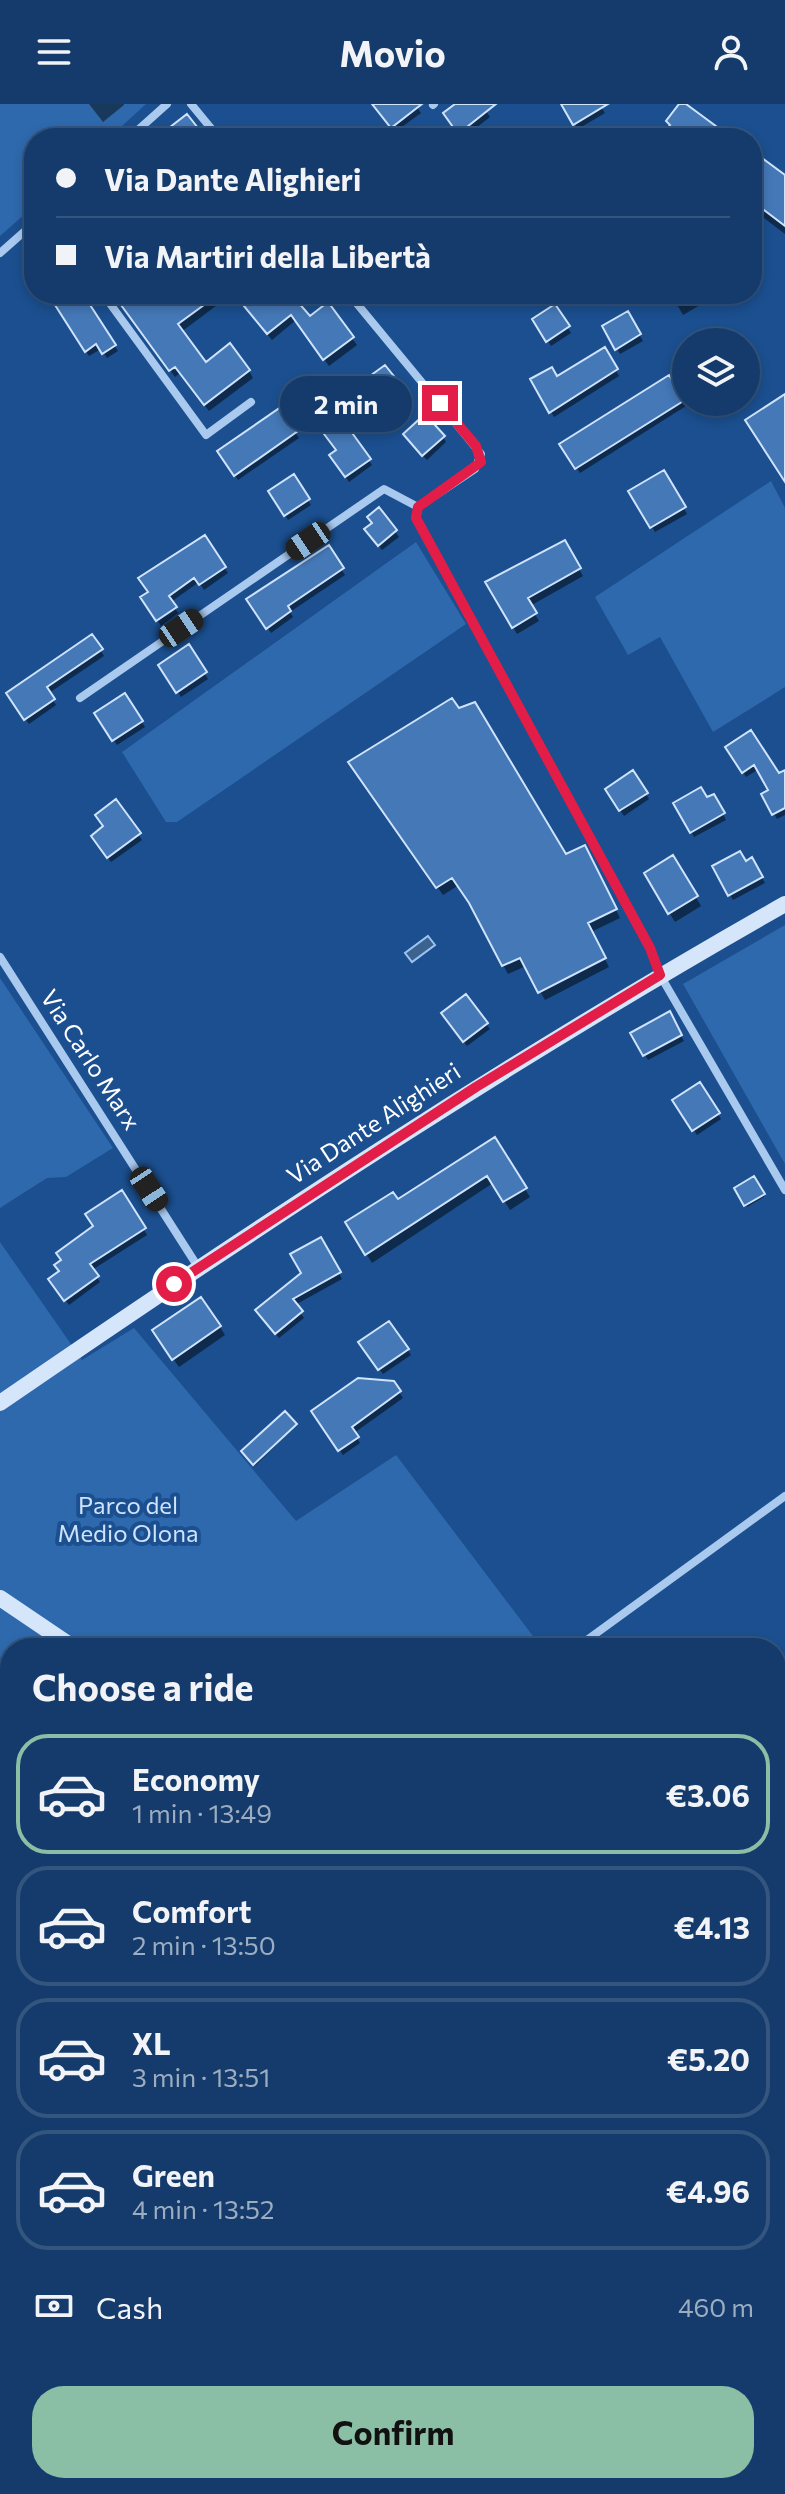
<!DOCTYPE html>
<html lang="en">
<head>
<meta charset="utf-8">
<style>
  :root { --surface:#143b6b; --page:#1d4271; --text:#f1f3f6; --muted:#9dadc1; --line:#33557e; --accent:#8abfa5 }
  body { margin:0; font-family:Commissioner,sans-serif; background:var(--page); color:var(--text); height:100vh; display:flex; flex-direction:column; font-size:30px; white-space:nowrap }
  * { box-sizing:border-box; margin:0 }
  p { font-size:26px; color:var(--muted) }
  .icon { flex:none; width:44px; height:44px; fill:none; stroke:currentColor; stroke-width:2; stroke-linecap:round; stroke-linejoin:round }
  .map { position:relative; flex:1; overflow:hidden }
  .details { position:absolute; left:0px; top:1534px; width:786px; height:856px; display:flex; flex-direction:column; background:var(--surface); border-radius:32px 32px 0 0; box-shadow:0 4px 12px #0003,0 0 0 2px var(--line) }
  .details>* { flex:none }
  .banner { position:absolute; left:24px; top:24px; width:738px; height:176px; border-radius:32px; box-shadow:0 4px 12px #0003,0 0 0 2px var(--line); display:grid; align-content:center; height:176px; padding:0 32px; background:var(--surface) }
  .controls { position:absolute; left:672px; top:224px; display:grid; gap:16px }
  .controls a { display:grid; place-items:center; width:88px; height:88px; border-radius:50%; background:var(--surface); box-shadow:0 4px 12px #0003,0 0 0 2px var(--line); font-size:40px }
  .end { position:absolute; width:36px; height:36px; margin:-18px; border:10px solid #e11d48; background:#fff; box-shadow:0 0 0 4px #fff }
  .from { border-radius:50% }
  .bubble { position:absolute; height:56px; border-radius:28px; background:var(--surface); box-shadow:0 4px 12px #0003,0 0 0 2px var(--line); font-size:26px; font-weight:700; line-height:56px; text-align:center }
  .car { position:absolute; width:24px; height:48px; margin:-24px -12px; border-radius:10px; box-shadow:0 0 6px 2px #0007; background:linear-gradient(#222 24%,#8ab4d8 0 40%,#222 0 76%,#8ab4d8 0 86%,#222 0) }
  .banner b { display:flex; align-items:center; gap:28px; height:76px; font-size:30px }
  .banner b+b { border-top:2px solid var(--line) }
  .banner i { width:20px; height:20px; background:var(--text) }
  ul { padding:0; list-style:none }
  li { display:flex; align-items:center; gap:24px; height:120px; margin:0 16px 12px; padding:0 16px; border:4px solid var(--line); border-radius:32px }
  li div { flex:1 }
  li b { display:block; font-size:30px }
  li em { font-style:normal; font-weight:700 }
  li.current { border-color:var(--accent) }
  li>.icon { width:72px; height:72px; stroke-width:1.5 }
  h2 { padding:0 32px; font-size:36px; line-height:96px }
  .pay { display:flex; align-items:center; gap:20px; height:88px; padding:0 32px; font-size:30px }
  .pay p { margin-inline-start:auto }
  .button { display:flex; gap:16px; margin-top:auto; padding:16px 32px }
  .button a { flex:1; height:92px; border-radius:32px; background:var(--accent); color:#111; font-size:32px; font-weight:700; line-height:92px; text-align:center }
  header { display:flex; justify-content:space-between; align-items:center; height:104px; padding:0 32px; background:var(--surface); font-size:36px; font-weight:700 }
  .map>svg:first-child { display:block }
</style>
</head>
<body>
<header><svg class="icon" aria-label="menu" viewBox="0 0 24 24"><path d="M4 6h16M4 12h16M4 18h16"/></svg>Movio<svg class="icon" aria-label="person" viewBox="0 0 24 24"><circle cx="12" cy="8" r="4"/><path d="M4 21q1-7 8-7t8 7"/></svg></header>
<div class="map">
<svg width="785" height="2390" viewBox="0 0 785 2390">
  <rect width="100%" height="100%" fill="#1b4f8f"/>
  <!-- green -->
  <path fill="#2e69ad" d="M0,0H146L109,34H34V102L0,132Z
    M771,377L785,404V583L713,628L660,533L628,551L595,493Z
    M416,438L466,520L177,718H166L122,648Z
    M785,821V1060L683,880Z
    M0,874L113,1044L66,1073L47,1074L0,1104Z
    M0,1138L82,1256L134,1224L296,1417L396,1351L542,1544H10V2380H513L501,2390H0Z
    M776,1869L785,1882V2274L776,2276Z"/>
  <!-- water -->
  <path fill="#3c6290" stroke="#9cc4f0" stroke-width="2" d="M428,832L435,841L412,858L405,849Z"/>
  <!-- shadow -->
  <path fill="#0007" d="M89,0H124V1L103,18Z
    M379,0H415L421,9L395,28L379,8Z
    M458,0H481L490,13L463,34L448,15Z
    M563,0H606L601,3L605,9L578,25Z
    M196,25L200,32L198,34H160Z
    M752,50L785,74V130L752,105Z
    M49,190H81L118,247L107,254L101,245L89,252Z
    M115,190H232L181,228L205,261L249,267L253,274L209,307L180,269L175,273Z
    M234,190H289L309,214L328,201L357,241L329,262L296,216L272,236Z
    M671,190H712L714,193L683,211Z
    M554,203L571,229L551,242L534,215Z
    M627,210L643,237L620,250L605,223Z
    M604,246L619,272L554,313L533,276L556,275Z
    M669,274L686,302L580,369L562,341Z
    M395,277L398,283L344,321L372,361L349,378L335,357L338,347L318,320Z
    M280,306L299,334L238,376L222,353Z
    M443,333L446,338L427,356L408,336Z
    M663,369L687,410L655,428L631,388Z
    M293,373L311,401L288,416L270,388Z
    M379,406L399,433L382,446L370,430Z
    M204,434L228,469L204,486L199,478L171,498L178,509L161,522L145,499Z
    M564,439L583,472L530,502L539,517L517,530L488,478Z
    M328,444L345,471L290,508L293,513L271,529L249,496Z
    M92,533L104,552L49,589L56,601L29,620L8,590Z
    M188,543L208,575L181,593L160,561Z
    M124,591L145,623L117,641L96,610Z
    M728,643L779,672L785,669V711L777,715L764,691L771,687L759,665L746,673Z
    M356,667L565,753L589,752L620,814L591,828L609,863L545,896L526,862L508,870L459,781L443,791Z
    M633,669L649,695L624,712L607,686Z
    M713,692L726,716L694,733L676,699Z
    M116,698L142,736L111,758L96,737Z
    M673,754L701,802L675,818L646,770Z
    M752,756L765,779L733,796L714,763Z
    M669,910L684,937L648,956L633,930Z
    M447,915L486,920L490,925L467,942Z
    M700,981L721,1015L697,1031L675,997Z
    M494,1036L530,1093L510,1106L493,1079L372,1159L347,1119L397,1098Z
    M753,1075L764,1093L747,1103L737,1085Z
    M121,1089L147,1131L92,1166L100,1178L69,1201L54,1181Z
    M321,1136L342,1175L295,1201L304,1214L279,1234L261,1212L303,1170Z
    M220,1223L225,1231L179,1263L160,1236Z
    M364,1244L408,1246L411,1251L383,1270Z
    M393,1279L403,1294L354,1329L360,1339L343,1351L316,1313Z
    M296,1321L256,1361L245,1350Z"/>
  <!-- building -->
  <path fill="#4478b7" stroke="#cfe3fa" stroke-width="2" d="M372,0H422L391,24Z
    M455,0H496L458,30L443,9Z
    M561,0H608L573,21Z
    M679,0H686L732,34H660L670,21L666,17Z
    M187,10L198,24L185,34H156Z
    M758,51L785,71V122L752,97V59Z
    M48,190H83L116,241L102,250L96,240L85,248Z
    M113,190H219L178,220L206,258L230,239L250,266L204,301L175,263L169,267Z
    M234,190H291L310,212L328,198L354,233L323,256L291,211L267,230Z
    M555,200L570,222L546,238L532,215Z
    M628,207L641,230L615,246L602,222Z
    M605,243L618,265L549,309L530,275L552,263L557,272Z
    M385,261L397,276L342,315L371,355L345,373L329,351L336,346L312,314Z
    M669,271L685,296L575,365L559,340Z
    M785,290V378L745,316Z
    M281,303L298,327L234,372L217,347Z
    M425,310L445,332L422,352L403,330Z
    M664,366L686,403L650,424L628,387Z
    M294,370L310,395L284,412L268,387Z
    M379,403L397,426L378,442L364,425L372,419L367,413Z
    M205,431L226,463L199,481L194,474L169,492L177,503L156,517L140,493L148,488L138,474Z
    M565,436L581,464L528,494L537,509L512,524L485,478Z
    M329,441L344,464L288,502L291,507L266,525L246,495Z
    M92,530L103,545L47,583L55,595L24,616L6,589Z
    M189,540L207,568L176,589L158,561Z
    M125,589L143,617L112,637L94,609Z
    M452,594L459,604L475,598L566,750L585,741L617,805L588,819L606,854L538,889L520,854L502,862L469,799L452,774L436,784L348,658Z
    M751,626L779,669L785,666V704L772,711L761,690L768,686L754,661L742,669L725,643Z
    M633,666L648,689L619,707L605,685Z
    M701,683L707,693L714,690L725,709L690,729L673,699Z
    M116,695L141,729L107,754L91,732L103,722L95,711Z
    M740,747L746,757L752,753L763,773L728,792L712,762Z
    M673,751L698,792L668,810L644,769Z
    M466,890L488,919L463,938L441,909Z
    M670,907L682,931L643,952L630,929Z
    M700,978L720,1009L692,1027L672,996Z
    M495,1033L527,1084L503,1098L487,1072L365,1151L345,1118L393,1088L398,1095Z
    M754,1072L765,1090L744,1102L734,1084Z
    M122,1086L146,1124L90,1160L99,1172L64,1197L48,1175L59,1167L54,1161L61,1156L56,1149L93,1122L85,1110Z
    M321,1133L341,1168L293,1195L303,1207L275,1230L255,1206L301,1169L290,1150Z
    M201,1193L221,1222L172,1256L152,1226Z
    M389,1217L409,1245L378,1266L358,1238Z
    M358,1274L394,1277L401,1287L352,1323L359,1333L338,1347L311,1307Z
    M285,1307L297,1320L253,1361L241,1347Z"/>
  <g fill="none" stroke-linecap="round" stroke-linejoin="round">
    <!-- path -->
    <path stroke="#a9c9ee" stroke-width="3" stroke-dasharray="4 6" stroke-linecap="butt" d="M0,1575L10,1583
      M776,2293H785
      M199,2390L214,2380
      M539,2390L540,2380"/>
    <!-- street -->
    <path stroke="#a9c9ee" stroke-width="8" d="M191,0L219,34
      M433,1L434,0
      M129,34L167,0
      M0,149L34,119
      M103,190L206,331L251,298
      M349,190L481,350L475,365L418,403L416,414L650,844L660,871L785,1086
      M80,594L384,385L418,403
      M0,853L198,1163
      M576,1544L785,1392"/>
    <!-- secondary -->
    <path stroke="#d6e6fa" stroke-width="16" d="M0,1299C256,1123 515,953 785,800
      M0,1494L74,1544
      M776,1944L785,1942"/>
  </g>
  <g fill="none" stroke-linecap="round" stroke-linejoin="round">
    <!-- route -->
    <path stroke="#e11d48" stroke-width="10" d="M174,1180L476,983L660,871L650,844L416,414L418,403L481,358L476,342L440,299"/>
  </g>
  <g text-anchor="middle" stroke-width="8" stroke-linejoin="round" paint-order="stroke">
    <!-- street labels -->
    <g font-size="24" fill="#fff" stroke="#1b4f8f">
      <text transform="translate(90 956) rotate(57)" y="8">Via Carlo Marx</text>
      <text transform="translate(374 1020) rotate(-33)" y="8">Via Dante Alighieri</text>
    </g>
    <!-- park labels -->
    <g font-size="24" fill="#cfe3fa" stroke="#1b4f8f">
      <text x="128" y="1410">Parco del<tspan x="128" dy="28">Medio Olona</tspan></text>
    </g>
  </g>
</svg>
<div class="controls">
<a><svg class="icon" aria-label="layers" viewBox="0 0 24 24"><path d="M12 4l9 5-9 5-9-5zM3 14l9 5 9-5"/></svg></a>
</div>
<i class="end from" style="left:174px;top:1180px"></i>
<i class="end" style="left:440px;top:299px"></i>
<div class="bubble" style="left:280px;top:272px;width:132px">2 min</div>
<i class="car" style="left:308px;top:437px;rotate:236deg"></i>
<i class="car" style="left:181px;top:524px;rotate:56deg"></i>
<i class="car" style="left:149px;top:1085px;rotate:147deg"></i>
<div class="banner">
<b><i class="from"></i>Via Dante Alighieri</b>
<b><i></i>Via Martiri della Libertà</b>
</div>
<section class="details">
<h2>Choose a ride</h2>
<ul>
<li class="current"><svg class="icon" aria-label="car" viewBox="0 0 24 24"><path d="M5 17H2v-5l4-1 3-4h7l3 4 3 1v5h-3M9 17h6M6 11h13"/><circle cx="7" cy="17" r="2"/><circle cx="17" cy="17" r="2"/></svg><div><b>Economy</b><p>1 min · 13:49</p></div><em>€3.06</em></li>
<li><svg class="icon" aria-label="car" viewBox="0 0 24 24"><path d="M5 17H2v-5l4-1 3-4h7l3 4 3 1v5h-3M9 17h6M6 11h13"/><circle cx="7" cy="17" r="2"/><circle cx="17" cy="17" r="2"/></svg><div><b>Comfort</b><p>2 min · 13:50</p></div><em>€4.13</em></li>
<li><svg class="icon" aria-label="car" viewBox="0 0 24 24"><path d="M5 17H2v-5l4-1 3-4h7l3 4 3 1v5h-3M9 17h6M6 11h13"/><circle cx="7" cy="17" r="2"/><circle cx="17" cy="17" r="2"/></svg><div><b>XL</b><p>3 min · 13:51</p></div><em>€5.20</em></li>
<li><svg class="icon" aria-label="car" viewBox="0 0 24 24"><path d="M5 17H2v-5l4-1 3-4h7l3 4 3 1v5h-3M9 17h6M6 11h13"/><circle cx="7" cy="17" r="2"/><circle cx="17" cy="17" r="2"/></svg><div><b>Green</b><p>4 min · 13:52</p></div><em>€4.96</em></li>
</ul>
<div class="pay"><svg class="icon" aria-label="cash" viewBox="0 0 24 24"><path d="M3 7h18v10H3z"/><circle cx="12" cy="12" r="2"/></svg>Cash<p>460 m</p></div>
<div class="button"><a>Confirm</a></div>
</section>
</div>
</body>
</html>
